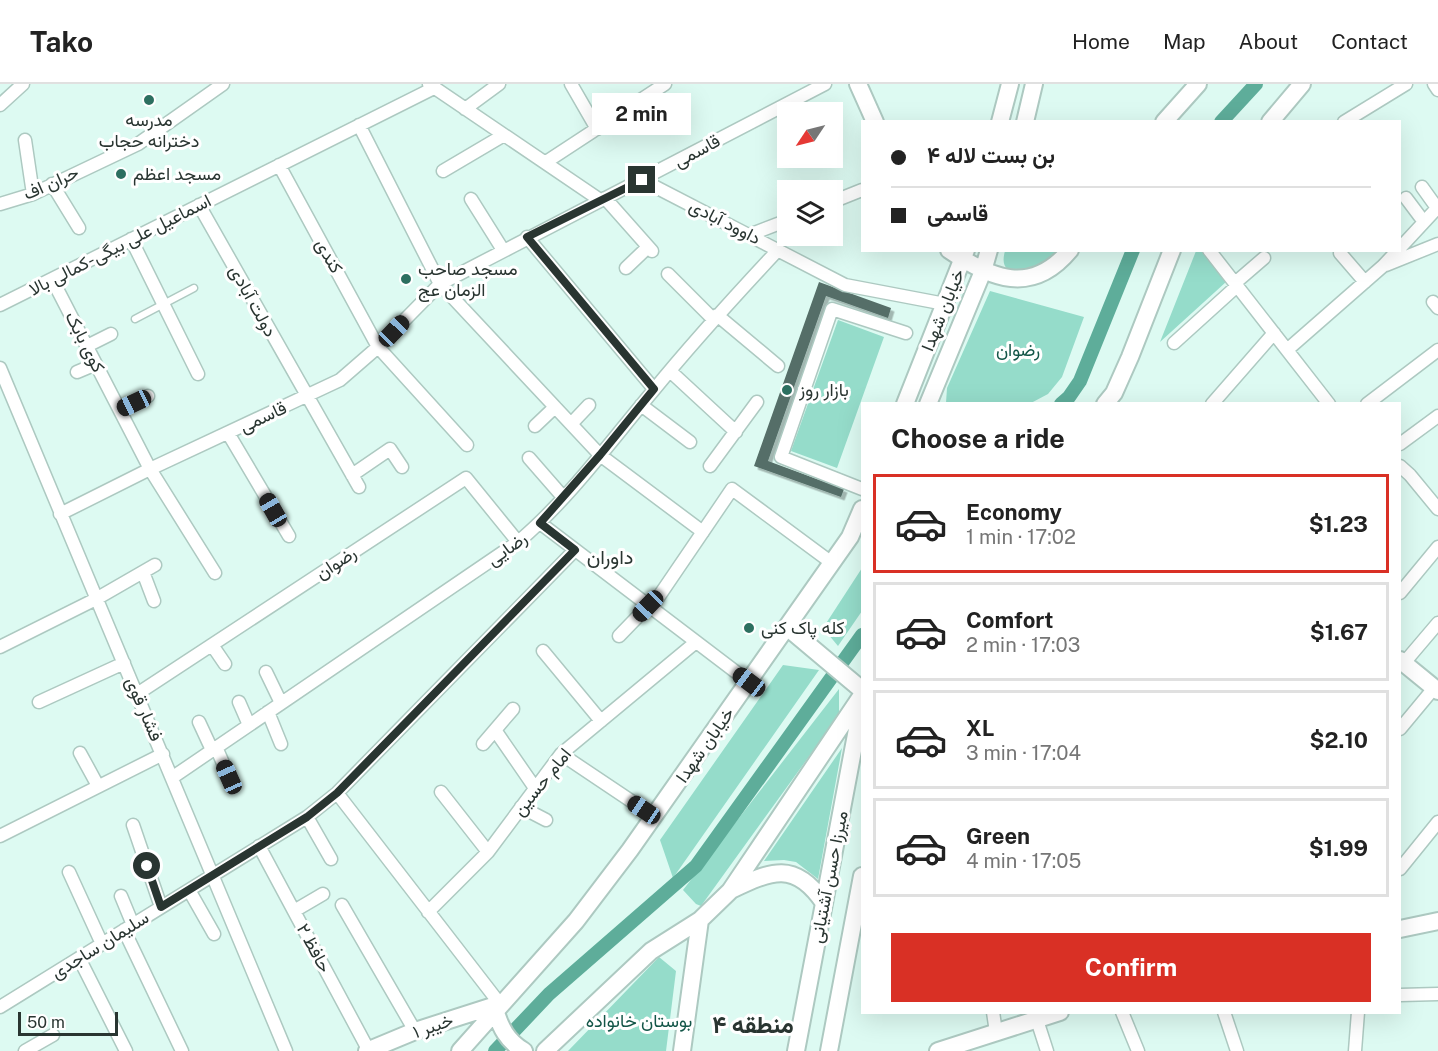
<!DOCTYPE html>
<html lang="en">
<head>
<meta charset="utf-8">
<style>
  :root { --surface:#fff; --page:#f6f6f6; --text:#222; --muted:#767676; --line:#e0e0e0; --accent:#d93025 }
  body { margin:0; font-family:"Public Sans",Vazirmatn,sans-serif; background:var(--page); color:var(--text); height:100vh; display:flex; flex-direction:column; font-size:22px; white-space:nowrap }
  * { box-sizing:border-box; margin:0 }
  p { font-size:20px; color:var(--muted) }
  .icon { flex:none; width:33px; height:33px; fill:none; stroke:currentColor; stroke-width:2; stroke-linecap:round; stroke-linejoin:round }
  .map { position:relative; flex:1; overflow:hidden }
  .details { position:absolute; left:861px; top:318px; width:540px; height:612px; display:flex; flex-direction:column; background:var(--surface); border-radius:0px; box-shadow:0 6px 24px #0002 }
  .details>* { flex:none }
  .banner { position:absolute; left:861px; top:36px; width:540px; height:132px; border-radius:0px; box-shadow:0 6px 24px #0002; display:grid; align-content:center; height:132px; padding:0 30px; background:var(--surface) }
  .needle { width:39px; rotate:235deg }
  .fabs { position:absolute; left:777px; top:18px; display:grid; gap:12px }
  .fabs a { display:grid; place-items:center; width:66px; height:66px; border-radius:0px; background:var(--surface); box-shadow:0 6px 24px #0002; font-size:30px }
  .scale { position:absolute; left:18px; bottom:15px; width:100px; box-sizing:border-box; padding-left:6px; border:3px solid #293531; border-top:0; font-size:16px; line-height:21px; white-space:nowrap; color:#293531; -webkit-text-stroke:4px #fff; paint-order:stroke }
  .end { position:absolute; width:27px; height:27px; margin:-14px; border:8px solid #293531; background:#fff; box-shadow:0 0 0 3px #fff }
  .from { border-radius:50% }
  .bubble { position:absolute; height:42px; border-radius:0px; background:var(--surface); box-shadow:0 6px 24px #0002; font-size:20px; font-weight:700; line-height:42px; text-align:center }
  .car { position:absolute; width:18px; height:36px; margin:-18px -9px; border-radius:8px; box-shadow:0 0 4px 2px #0007; background:linear-gradient(#222 24%,#8ab4d8 0 40%,#222 0 76%,#8ab4d8 0 86%,#222 0) }
  .banner b { display:flex; align-items:center; gap:21px; height:57px; font-size:22px }
  .banner b+b { border-top:2px solid var(--line) }
  .banner i { width:15px; height:15px; background:var(--text) }
  ul { padding:0; list-style:none }
  li { display:flex; align-items:center; gap:18px; height:99px; margin:0 12px 9px; padding:0 18px; border:3px solid var(--line); border-radius:0px }
  li div { flex:1 }
  li b { display:block; font-size:22px }
  li em { font-style:normal; font-weight:700 }
  li.current { border-color:var(--accent) }
  li>.icon { width:54px; height:54px; stroke-width:1.5 }
  h2 { padding:0 30px; font-size:27px; line-height:72px }
  .action { display:flex; gap:12px; margin-top:auto; padding:12px 30px }
  .action a { flex:1; height:69px; border-radius:0px; background:var(--accent); color:#fff; font-size:24px; font-weight:700; line-height:69px; text-align:center }
  header { display:flex; align-items:center; gap:36px; box-sizing:border-box; height:84px; padding:0 30px; background:var(--surface); border-bottom:2px solid var(--line) }
  header strong { font-size:28px }
  nav { display:flex; gap:33px; margin-inline-start:auto; font-size:21px }
  .map>svg:first-child { display:block }
</style>
</head>
<body>
<header>
<strong>Tako</strong>
<nav><a>Home</a><a>Map</a><a>About</a><a>Contact</a></nav>
</header>
<div class="map">
<svg width="1438" height="967" viewBox="0 0 1438 967">
  <defs>
    <filter id="shadow"><feDropShadow dx="3.5" dy="3.5" stdDeviation="0" flood-color="#0004"/></filter>
  </defs>
  <rect width="100%" height="100%" fill="#ddfaf2"/>
  <!-- green -->
  <path fill="#95dcca" d="M1005,167H1069L1066,171C1050,177 994,206 1005,167Z
    M1196,167H1201L1226,198L1160,258Z
    M990,207L1084,233L1062,293L1048,310L1031,319H946L947,304Z
    M838,236L884,253L837,384L791,367Z
    M862,484V527L838,562L823,544Z
    M783,581L819,586L673,794L660,756Z
    M839,605V631L701,822L696,820L683,806Z
    M842,664L818,795L796,778L784,776L764,777Z
    M659,873L676,887L666,967H568Z"/>
  <g fill="none" stroke-linecap="round" stroke-linejoin="round">
    <!-- canal -->
    <path stroke="#5ead9a" stroke-width="14" d="M1221,38L1256,0
      M1061,320L1069,313L1080,297L1133,166
      M495,967L549,910L696,782L862,551"/>
  </g>
  <!-- building -->
  <path fill="#556e67" filter="url(#shadow)" d="M819,198L891,224L888,234L826,212L768,377L844,405L841,413L754,382Z"/>
  <g fill="none" stroke-linecap="round" stroke-linejoin="round">
    <defs>
      <path id="lane" d="M135,235L194,204"/>
      <path id="street" d="M429,0L600,116
        M571,0L597,45
        M1434,0L1438,6
        M0,21L23,0
        M465,25L499,0
        M1344,38L1406,0
        M359,41L440,200L600,371L703,448
        M25,56L33,110
        M546,78L665,0
        M279,81L378,263L467,361
        M443,87L504,51
        M642,96L845,201L945,220
        M52,100L79,144
        M1422,103L1437,124
        M605,114L652,167
        M1406,114L1424,138
        M471,115L503,166
        M832,118L862,106
        M0,120L33,110L138,60L223,0
        M199,121L359,403
        M749,151L788,136
        M527,153L654,305
        M131,155L198,290
        M1400,164L1438,123
        M1209,166L1329,320
        M1340,169L1365,198
        M1386,181L1438,160
        M626,184L648,163
        M668,190L714,236
        M52,195L150,385L215,489
        M1235,199L1264,174
        M1433,218L1438,224
        M0,221L434,4
        M717,231L778,282
        M1174,259L1237,202
        M87,262L111,250
        M1287,266L1383,182L1398,166
        M0,284L286,967
        M670,287L736,348
        M77,288L96,280
        M1212,320L1274,249
        M1367,320L1438,266
        M641,321L690,358
        M119,325L148,312
        M571,340L589,321
        M535,342L555,323
        M228,349L289,452
        M1400,360L1438,332
        M529,374L563,413
        M710,382L757,318
        M1400,382L1410,391L1438,425
        M352,391L390,365L402,383
        M862,405L781,373L832,225L906,249
        M60,430L150,385L340,296L378,263L440,200L825,0
        M540,439L749,598
        M143,488L154,517
        M1400,509L1438,463
        M651,524L732,405L832,479
        M619,552L648,522
        M212,561L225,580
        M0,563L96,515L155,481
        M543,567L601,637
        M1404,579L1438,539
        M266,588L281,619
        M137,610L466,394L518,458
        M39,618L124,579
        M239,618L249,641
        M268,628L281,660
        M199,638L212,666
        M1400,645L1434,604
        M495,646L535,704
        M483,660L513,625
        M216,663L229,693
        M80,669L98,702
        M561,670L655,733
        M173,693L518,458C569,415 610,358 653,307C693,258 735,212 778,166
        M441,708L488,768
        M337,709L500,920
        M521,723L546,736
        M307,733L331,775
        M133,741L161,823
        M0,752L163,670
        M259,762L369,967
        M1400,785L1438,738
        M69,788L102,860
        M189,806L214,850
        M121,812L133,841
        M342,821L415,947
        M294,827L323,810
        M428,828L488,768L561,670L696,558
        M124,846L182,967
        M79,874L126,967
        M1400,911L1438,910
        M0,923L307,733L337,709L575,466
        M993,928L996,948
        M1122,928L1138,967
        M1224,928L1237,967
        M1037,936L1047,967
        M25,967L53,951
        M1355,967L1358,928"/>
      <path id="secondary" d="M858,0L875,38
        M1000,38L1010,0
        M1025,38L1034,0
        M1164,38L1198,0
        M1270,38L1302,0
        M949,166C991,195 1032,212 1070,166
        M905,320L966,166
        M928,320L983,187L989,166
        M1105,320L1114,309L1130,273L1172,166
        M787,543L862,606
        M1400,576L1438,607
        M731,806C771,787 795,776 824,819
        M1400,845L1438,837
        M495,925C500,943 507,957 524,967
        M367,967L415,947L499,920
        M460,967L576,837L630,766L850,453L862,425
        M545,967L651,867L700,836L730,807L862,611
        M682,967L700,836
        M796,967L862,619
        M829,967L862,792
        M938,967L1060,928"/>
    </defs>
    <!-- lane casing -->
    <use href="#lane" stroke="#adc9c1" stroke-width="9"/>
    <!-- street casing -->
    <use href="#street" stroke="#adc9c1" stroke-width="15"/>
    <!-- secondary casing -->
    <use href="#secondary" stroke="#adc9c1" stroke-width="20"/>
    <!-- lane -->
    <use href="#lane" stroke="#fff" stroke-width="6"/>
    <!-- street -->
    <use href="#street" stroke="#fff" stroke-width="12"/>
    <!-- secondary -->
    <use href="#secondary" stroke="#fff" stroke-width="16"/>
  </g>
  <g fill="none" stroke-linecap="round" stroke-linejoin="round">
    <!-- route -->
    <path stroke="#293531" stroke-width="8" d="M147,782L161,823L307,733L337,709L575,466L540,439L600,371L654,305L527,153L642,96"/>
  </g>
  <!-- markers -->
  <g fill="#2c6f60" stroke="#fff" stroke-width="2">
    <circle cx="149" cy="16" r="6"/>
    <circle cx="121" cy="90" r="6"/>
    <circle cx="406" cy="195" r="6"/>
    <circle cx="787" cy="306" r="6"/>
    <circle cx="749" cy="544" r="6"/>
  </g>
  <g text-anchor="middle" stroke-width="6" stroke-linejoin="round" paint-order="stroke">
    <!-- poi labels -->
    <g font-size="18" fill="#293531" stroke="#fff" text-anchor="start">
      <text x="149" y="42" text-anchor="middle">مدرسه<tspan x="149" dy="21">دخترانه حجاب</tspan></text>
      <text x="133" y="96">مسجد اعظم</text>
      <text x="418" y="191">مسجد صاحب<tspan x="418" dy="21">الزمان عج</tspan></text>
      <text x="799" y="312">بازار روز</text>
      <text x="761" y="550">کله پاک کنی</text>
    </g>
    <!-- street labels -->
    <g font-size="18" fill="#293531" stroke="#fff">
      <text transform="translate(697 67) rotate(-28)" y="6">قاسمی</text>
      <text transform="translate(51 99) rotate(-24)" y="6">حران اف</text>
      <text transform="translate(725 138) rotate(27)" y="6">داوود آبادی</text>
      <text transform="translate(120 161) rotate(-27)" y="6">اسماعیل علی بیگی-کمالی بالا</text>
      <text transform="translate(329 172) rotate(61)" y="6">کندی</text>
      <text transform="translate(253 217) rotate(61)" y="6">دولت آبادی</text>
      <text transform="translate(943 226) rotate(-68)" y="6">خیابان شهدا</text>
      <text transform="translate(85 258) rotate(63)" y="6">کوی بابک</text>
      <text transform="translate(263 333) rotate(-25)" y="6">قاسمی</text>
      <text transform="translate(507 465) rotate(-36)" y="6">رضایی</text>
      <text transform="translate(336 479) rotate(-33)" y="6">رضوان</text>
      <text transform="translate(144 625) rotate(67)" y="6">فشار قوی</text>
      <text transform="translate(705 661) rotate(-55)" y="6">خیابان شهدا</text>
      <text transform="translate(542 698) rotate(-51)" y="6">امام حسین</text>
      <text transform="translate(829 793) rotate(-79)" y="6">میرزا حسن آشتیانی</text>
      <text transform="translate(100 861) rotate(-32)" y="6">سلیمان ساجدی</text>
      <text transform="translate(314 864) rotate(62)" y="6">حافظ ۲</text>
      <text transform="translate(433 942) rotate(-19)" y="6">خیبر ۱</text>
    </g>
    <!-- park labels -->
    <g font-size="18" fill="#135648" stroke="#fff">
      <text x="1018" y="272">رضوان</text>
      <text x="639" y="943">بوستان خانواده</text>
    </g>
    <!-- neighbourhood labels -->
    <g font-size="20" fill="#293531" stroke="#fff">
      <text x="610" y="480">داوران</text>
    </g>
    <!-- district labels -->
    <g font-size="24" font-weight="bold" fill="#293531" stroke="#fff">
      <text x="753" y="949">منطقه ۴</text>
    </g>
  </g>
</svg>
<div class="fabs">
<a><svg class="needle" viewBox="-14 -14 28 28"><path d="M0-13l5 13h-10z" fill="#e53935"/><path d="M0 13l5-13h-10z" fill="#767676"/></svg></a>
<a><svg class="icon" aria-label="layers" viewBox="0 0 24 24"><path d="M12 4l9 5-9 5-9-5zM3 14l9 5 9-5"/></svg></a>
</div>
<div class="scale">50 m</div>
<i class="end from" style="left:147px;top:782px"></i>
<i class="end" style="left:642px;top:96px"></i>
<div class="bubble" style="left:592px;top:9px;width:99px">2 min</div>
<i class="car" style="left:394px;top:247px;rotate:44deg"></i>
<i class="car" style="left:134px;top:319px;rotate:245deg"></i>
<i class="car" style="left:273px;top:426px;rotate:330deg"></i>
<i class="car" style="left:648px;top:522px;rotate:224deg"></i>
<i class="car" style="left:749px;top:598px;rotate:307deg"></i>
<i class="car" style="left:229px;top:693px;rotate:336deg"></i>
<i class="car" style="left:644px;top:726px;rotate:304deg"></i>
<div class="banner">
<b><i class="from"></i>بن بست لاله ۴</b>
<b><i></i>قاسمی</b>
</div>
<section class="details">
<h2>Choose a ride</h2>
<ul>
<li class="current"><svg class="icon" aria-label="car" viewBox="0 0 24 24"><path d="M5 17H2v-5l4-1 3-4h7l3 4 3 1v5h-3M9 17h6M6 11h13"/><circle cx="7" cy="17" r="2"/><circle cx="17" cy="17" r="2"/></svg><div><b>Economy</b><p>1 min · 17:02</p></div><em>$1.23</em></li>
<li><svg class="icon" aria-label="car" viewBox="0 0 24 24"><path d="M5 17H2v-5l4-1 3-4h7l3 4 3 1v5h-3M9 17h6M6 11h13"/><circle cx="7" cy="17" r="2"/><circle cx="17" cy="17" r="2"/></svg><div><b>Comfort</b><p>2 min · 17:03</p></div><em>$1.67</em></li>
<li><svg class="icon" aria-label="car" viewBox="0 0 24 24"><path d="M5 17H2v-5l4-1 3-4h7l3 4 3 1v5h-3M9 17h6M6 11h13"/><circle cx="7" cy="17" r="2"/><circle cx="17" cy="17" r="2"/></svg><div><b>XL</b><p>3 min · 17:04</p></div><em>$2.10</em></li>
<li><svg class="icon" aria-label="car" viewBox="0 0 24 24"><path d="M5 17H2v-5l4-1 3-4h7l3 4 3 1v5h-3M9 17h6M6 11h13"/><circle cx="7" cy="17" r="2"/><circle cx="17" cy="17" r="2"/></svg><div><b>Green</b><p>4 min · 17:05</p></div><em>$1.99</em></li>
</ul>
<div class="action"><a>Confirm</a></div>
</section>
</div>
</body>
</html>
